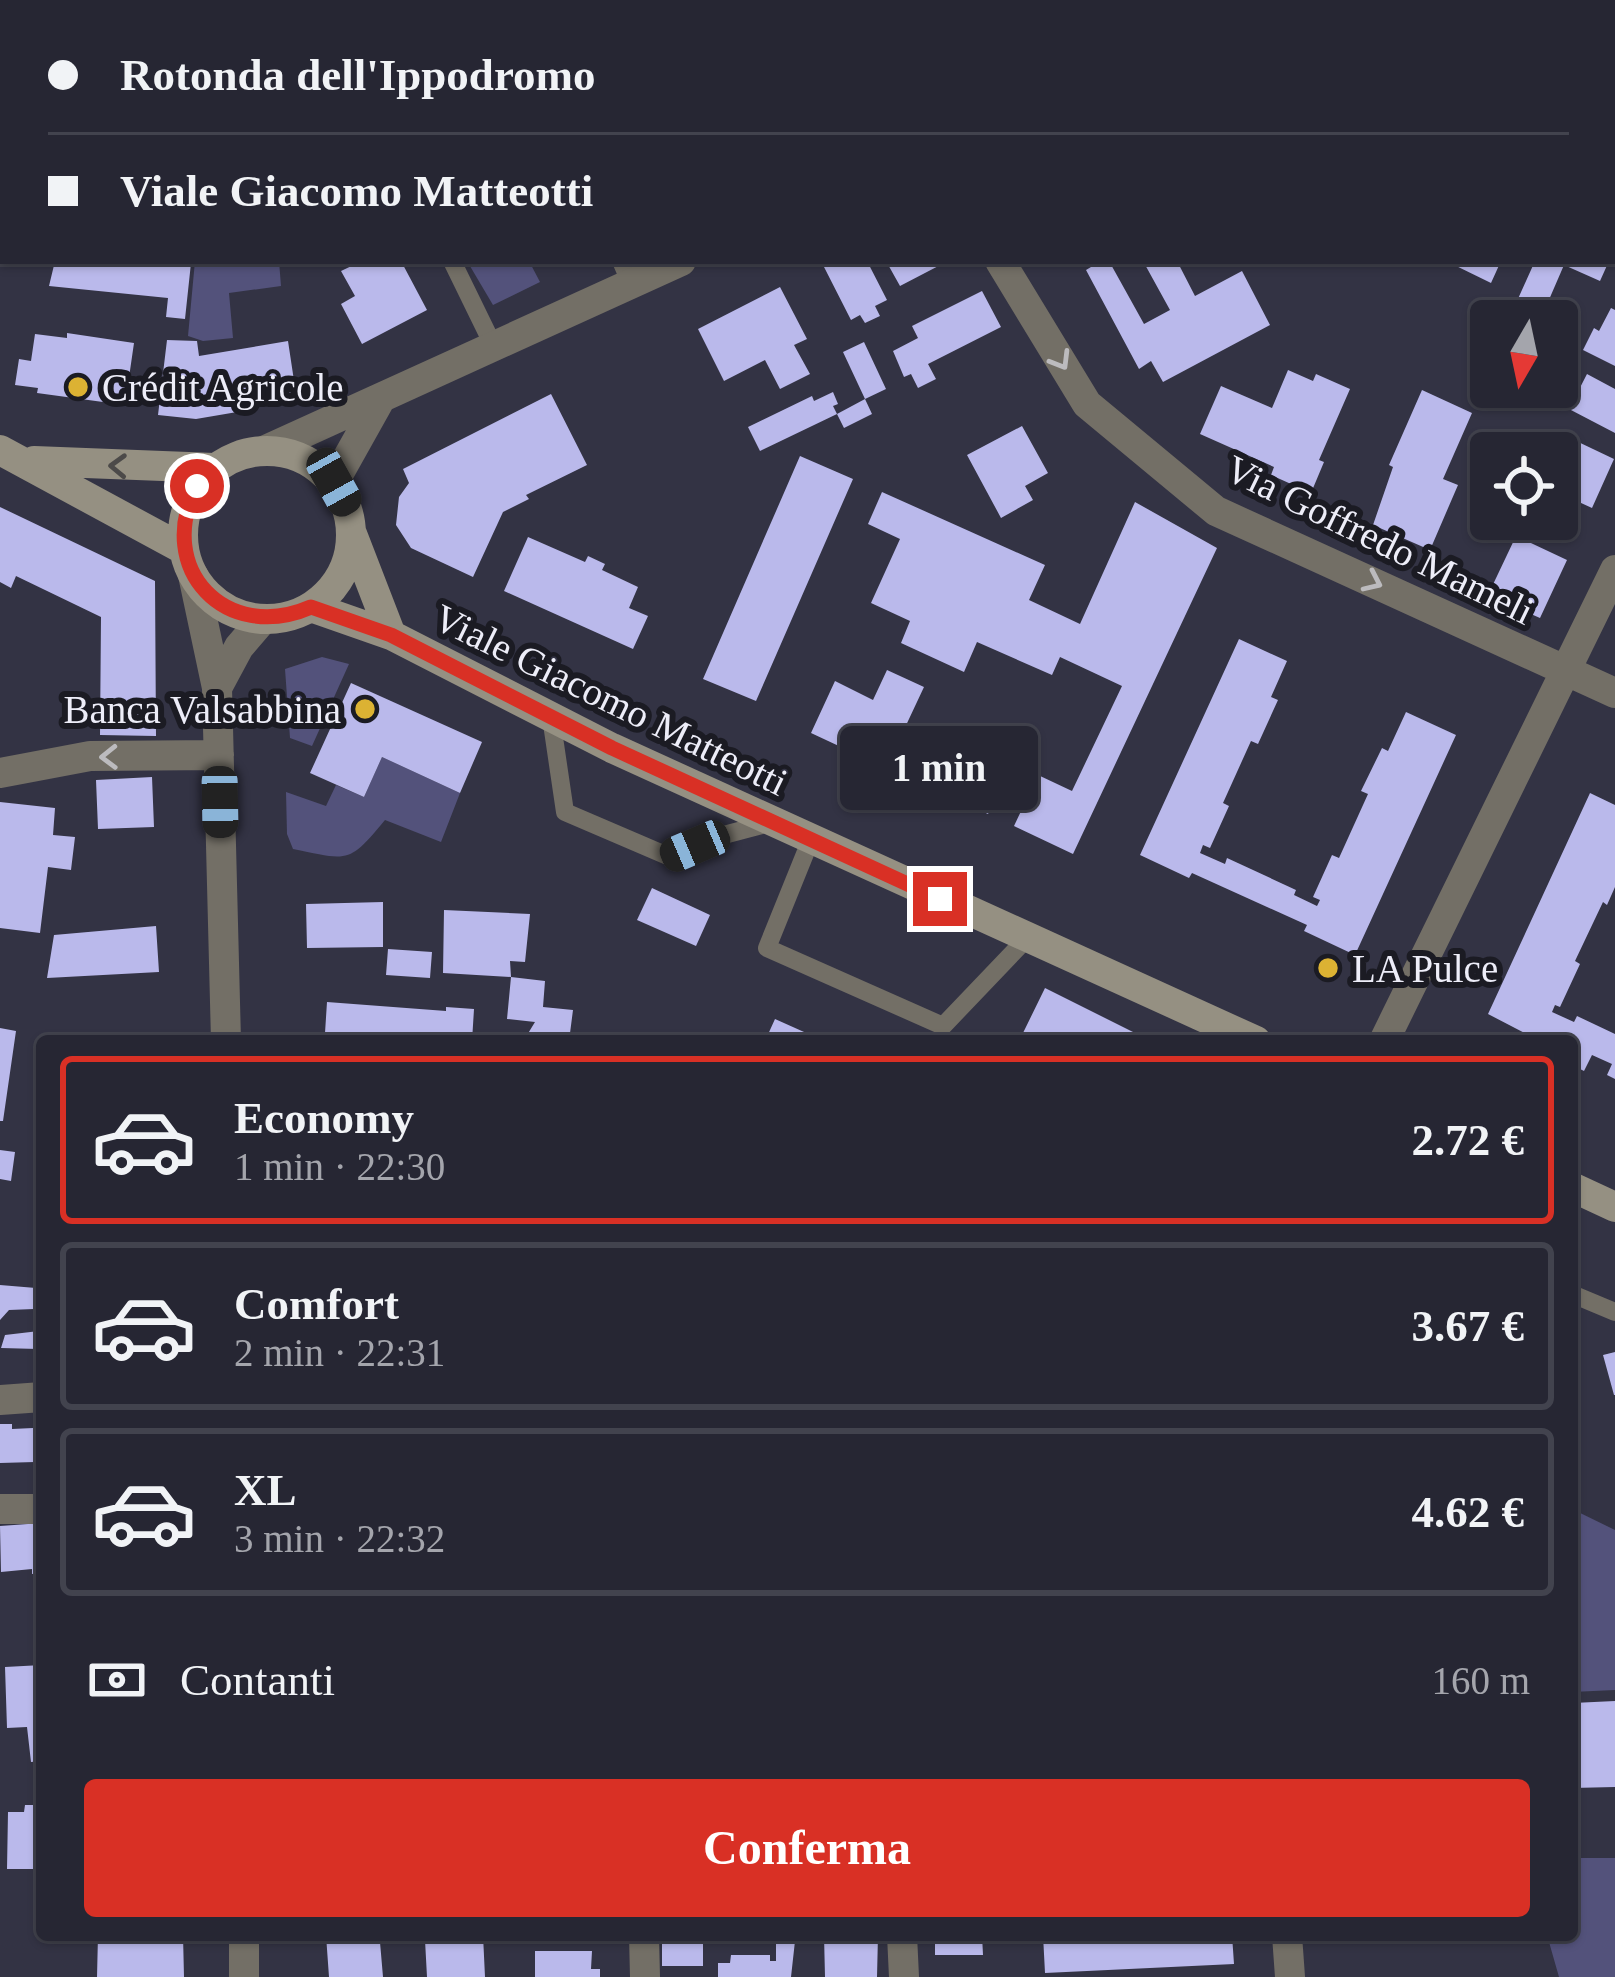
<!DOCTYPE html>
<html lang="it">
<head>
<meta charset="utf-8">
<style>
  :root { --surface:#262633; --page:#32323f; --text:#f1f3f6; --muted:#a4a5ac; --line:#42434e; --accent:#d93025 }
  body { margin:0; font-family:"Times New Roman",serif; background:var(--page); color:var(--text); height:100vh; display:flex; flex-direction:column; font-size:45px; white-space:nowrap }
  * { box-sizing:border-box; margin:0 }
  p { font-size:39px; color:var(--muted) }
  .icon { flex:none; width:66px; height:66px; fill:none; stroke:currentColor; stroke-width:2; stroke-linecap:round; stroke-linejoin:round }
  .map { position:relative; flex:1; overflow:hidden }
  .sheet { position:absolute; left:36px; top:1035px; width:1542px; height:906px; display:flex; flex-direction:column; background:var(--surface); border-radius:12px; box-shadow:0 3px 9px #0004,0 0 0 3px var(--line) }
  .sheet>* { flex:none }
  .guide { position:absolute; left:0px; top:0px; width:1617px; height:264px; box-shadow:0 3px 9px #0004,0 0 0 3px var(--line); display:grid; align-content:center; height:264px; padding:0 48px; background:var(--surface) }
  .needle { width:78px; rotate:189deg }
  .fabs { position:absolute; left:1470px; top:300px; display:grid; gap:24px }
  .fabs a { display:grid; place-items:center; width:108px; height:108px; border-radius:12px; background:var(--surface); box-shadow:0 3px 9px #0004,0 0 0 3px var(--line); font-size:60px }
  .end { position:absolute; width:54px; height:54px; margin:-27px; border:15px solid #d93025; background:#fff; box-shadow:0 0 0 6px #fff }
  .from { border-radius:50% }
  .bubble { position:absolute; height:84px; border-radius:12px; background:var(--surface); box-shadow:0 3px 9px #0004,0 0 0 3px var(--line); font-size:39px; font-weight:700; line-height:84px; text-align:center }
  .car { position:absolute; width:36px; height:72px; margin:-36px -18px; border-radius:15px; box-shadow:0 0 9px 3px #0007; background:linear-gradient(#222 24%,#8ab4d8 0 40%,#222 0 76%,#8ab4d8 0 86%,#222 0) }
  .guide b { display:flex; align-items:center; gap:42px; height:114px; font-size:45px }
  .guide b+b { border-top:3px solid var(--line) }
  .guide i { width:30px; height:30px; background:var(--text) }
  ul { padding:21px 0 0; list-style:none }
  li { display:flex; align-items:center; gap:36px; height:168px; margin:0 24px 18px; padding:0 24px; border:6px solid var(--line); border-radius:12px }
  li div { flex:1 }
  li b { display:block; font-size:45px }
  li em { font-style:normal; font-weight:700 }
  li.on { border-color:var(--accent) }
  li>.icon { width:108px; height:108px; stroke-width:1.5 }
  .pay { display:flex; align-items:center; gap:30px; height:132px; padding:0 48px; font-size:45px }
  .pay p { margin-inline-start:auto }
  .primary-button { display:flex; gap:24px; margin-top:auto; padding:24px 48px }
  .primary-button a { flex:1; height:138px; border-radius:12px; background:var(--accent); color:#fff; font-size:48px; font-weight:700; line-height:138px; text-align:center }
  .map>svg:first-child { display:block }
</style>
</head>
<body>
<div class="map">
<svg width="1615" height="1977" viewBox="0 0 1615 1977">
  <rect width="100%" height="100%" fill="#334"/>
  <!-- green -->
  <path fill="#53527b" d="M195,261H279L281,286L229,293L233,338L203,341L188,336Z
    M467,261H529L540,282L493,305Z
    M322,657L349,664L312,746L290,738L285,669Z
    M382,757L460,793L441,842L385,820C348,865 348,860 293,849L287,834L286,792L326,806L336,785L364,797Z
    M1572,1509L1615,1530V1690L1572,1692Z
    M1572,1858H1615V1977H1559L1549,1942H1443L1444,1935H1572Z"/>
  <!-- building -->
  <path fill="#bab9eb" d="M55,261L191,263L185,319L166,317L168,298L49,286Z
    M362,261H401L427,310L362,344L341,304L355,296L341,271Z
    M831,261H867L887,300L875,306L880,316L865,323L860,315L851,320L823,265Z
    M886,261H948L900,286Z
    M1101,261H1109L1144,324L1170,310L1143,261H1177L1195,296L1242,271L1270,325L1163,382L1151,361L1139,369L1086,270Z
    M1446,261H1501L1491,283Z
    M1535,261H1609L1600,281L1564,265L1548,302L1543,300L1534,321H1508Z
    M780,287L807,339L794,345L810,374L780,389L765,360L724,381L698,329Z
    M982,291L1001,327L928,364L936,379L918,388L911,374L904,377L893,351L918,338L912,326Z
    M1611,308L1615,310V366L1583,350L1594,328L1599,331Z
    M67,333L134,343L125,405L37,393L38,388L15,385L19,359L31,361L35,334L67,338Z
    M167,340L197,341L199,356L288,341L296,394L243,411L196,419L158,415Z
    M864,342L886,389L865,399L843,352Z
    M1288,370L1313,381L1316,374L1350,389L1319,460L1324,462L1311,493L1271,475L1274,467L1200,434L1221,386L1272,408Z
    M1587,374L1615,389V433L1569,409Z
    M1422,390L1472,413L1443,479L1458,485L1430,550L1373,525L1393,467L1389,465Z
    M833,392L838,404L833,406L837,414L760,451L748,427L812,396L814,401Z
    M551,394L587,465L526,495L529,499L503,512L473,577L411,548L396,525L399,497L409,483L403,469Z
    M865,399L872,414L844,428L837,414Z
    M1022,426L1048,473L1025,486L1033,500L1001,518L967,455Z
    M1553,436L1570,444L1572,439L1614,459L1592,508L1557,492V453H1545Z
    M800,456L853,479L756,701L703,679Z
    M1491,490V519H1495L1488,534L1473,527Z
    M882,492L1045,565L1029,600L1080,624L1135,502L1217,548L1073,854L1014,826L1038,775L1072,791L1122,686L1060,657L1052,675L977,642L964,672L901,643L910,621L871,603L900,539L868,524Z
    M0,507L155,581L156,736L100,735L101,617L16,576L11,588L0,582Z
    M1516,536L1567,560L1540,618L1488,595Z
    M528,537L585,562L588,556L605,564L602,570L638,587L629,608L648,616L633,649L504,591Z
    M1239,639L1287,661L1271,697L1278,700L1258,744L1251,741L1223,803L1229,806L1210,848L1203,845L1200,853L1225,864L1227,858L1296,890L1294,895L1317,906L1320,900L1313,897L1332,855L1339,858L1368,794L1361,791L1382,748L1388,751L1406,712L1456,735L1355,955L1304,931L1307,925L1192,873L1189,878L1140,855Z
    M887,670L924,687L886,768L811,733L835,681L873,700Z
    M351,683L482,742L460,793L382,757L364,797L310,773Z
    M959,724L1017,751L988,814L929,788Z
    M152,777L154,827L98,829L96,780Z
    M1590,793L1615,805V887L1607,905L1603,902L1575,961L1580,964L1560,1007L1555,1005L1552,1012L1574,1022L1577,1016L1615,1034V1079L1607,1075L1612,1064L1592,1055L1584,1071L1572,1065V1041H1540L1488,1014Z
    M0,802L55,808L53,835L75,837L71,870L48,867L40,933L0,928Z
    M652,888L710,915L696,946L637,920Z
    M383,902V947L307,948L306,904Z
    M444,910L530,914L525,962L510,961L511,977L443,973Z
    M156,926L159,972L47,978L54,935Z
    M388,949L432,952L430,978L386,975Z
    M511,977L545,981L543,1007L573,1010L569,1041L524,1040L535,1022L507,1019Z
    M1045,988L1151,1041H1040L1023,1033Z
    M327,1002L446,1011V1007L474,1009L472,1041H331L332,1034L325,1033Z
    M775,1019L813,1036L824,1041H765Z
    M0,1028L16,1031L3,1121H0Z
    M0,1150L15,1152L11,1181L0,1179Z
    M0,1285L36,1288L34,1309L9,1310L0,1320Z
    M39,1331L38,1349L1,1348L5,1335Z
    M1615,1352V1395H1614L1603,1355Z
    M0,1424H12V1429L33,1428L35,1462L0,1463Z
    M42,1523V1573L32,1574V1569L1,1572L0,1526Z
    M42,1665V1761L31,1762L27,1727L7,1728L5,1667Z
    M1615,1701V1787L1572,1788L1573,1703Z
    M25,1805H42V1869H7L8,1812H24Z
    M98,1935H183L184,1977H97Z
    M326,1935H376V1942H380L383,1977H329Z
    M413,1935H483L485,1977H427L425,1940H413Z
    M662,1935H703V1966H662Z
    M824,1935H878L877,1977H825Z
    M935,1935H982L983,1955H935Z
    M1043,1935H1232L1234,1964L1045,1973Z
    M776,1941H795L791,1977H718V1963H730L731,1955H770V1961H776Z
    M535,1951H592L591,1969H600V1977H535Z"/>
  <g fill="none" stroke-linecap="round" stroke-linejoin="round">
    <!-- service -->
    <path stroke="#736f66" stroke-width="18" d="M452,261L494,347
      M621,261L631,284
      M551,717L565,812L670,857L720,836L773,822
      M811,839L767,948L943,1026L1027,938
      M1572,1294L1615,1312"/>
    <!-- minor -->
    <path stroke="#736f66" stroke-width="30" d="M867,0L869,3
      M0,168L3,169
      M1614,177L1615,175
      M1000,261L1087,404L1216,511L1615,693
      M193,575L217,688L226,1041
      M217,688L239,647L263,619
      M0,773L90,756L219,755
      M1384,1041L1615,570
      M0,1400L42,1397
      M0,1509H42
      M244,1935V1977
      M644,1935L645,1977
      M902,1935L904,1977
      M1287,1935L1290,1977"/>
    <!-- tertiary -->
    <path stroke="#736f66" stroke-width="30" d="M1207,3L1212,0
      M266,450L681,261
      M334,482L381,398"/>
    <!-- secondary -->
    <path stroke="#959082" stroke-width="30" d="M0,450L183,549
      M183 535a84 84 0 1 1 168 0a84 84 0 1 1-168 0Z
      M34,461L214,468
      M352,534L391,635
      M311,607L391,635L612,748L1256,1041
      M1572,1187L1615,1207"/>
  </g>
  <!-- one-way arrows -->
  <defs><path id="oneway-chevron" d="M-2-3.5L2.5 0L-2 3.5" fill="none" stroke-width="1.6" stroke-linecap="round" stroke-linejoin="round" transform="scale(3)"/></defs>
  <g stroke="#bcbbbe">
    <use href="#oneway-chevron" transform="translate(1061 361) rotate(59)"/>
    <use href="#oneway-chevron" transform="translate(1373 582) rotate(25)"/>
    <use href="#oneway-chevron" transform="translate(109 757) rotate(179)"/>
  </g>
  <use stroke="#4c4a49" href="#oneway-chevron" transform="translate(118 466) rotate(-178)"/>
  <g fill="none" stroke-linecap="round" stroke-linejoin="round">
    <!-- route -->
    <path stroke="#d93025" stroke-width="15" d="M197,486C154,569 226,644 311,607L391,635L612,748L940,899"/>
  </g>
  <!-- markers -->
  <g fill="#dcb233" stroke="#1b1b23" stroke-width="4.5">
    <circle cx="78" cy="387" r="12"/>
    <circle cx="365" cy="709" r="12"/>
    <circle cx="1328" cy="968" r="12"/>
  </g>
  <g text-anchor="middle" stroke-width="12" stroke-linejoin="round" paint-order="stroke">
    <!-- poi labels -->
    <g font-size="39" fill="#ededf8" stroke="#1b1b23" text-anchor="start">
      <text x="102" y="401">Crédit Agricole</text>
      <text x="341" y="723" text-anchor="end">Banca Valsabbina</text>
      <text x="1352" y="982">LA Pulce</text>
    </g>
    <!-- street labels -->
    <g font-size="39" fill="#ededf8" stroke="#1b1b23">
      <text transform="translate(1380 539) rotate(26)" y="14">Via Goffredo Mameli</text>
      <text transform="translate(611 699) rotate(26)" y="14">Viale Giacomo Matteotti</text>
    </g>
  </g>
</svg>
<div class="fabs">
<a><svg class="needle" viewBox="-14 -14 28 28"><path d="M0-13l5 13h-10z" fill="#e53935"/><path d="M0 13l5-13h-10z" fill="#a4a5ac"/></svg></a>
<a><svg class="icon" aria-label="locate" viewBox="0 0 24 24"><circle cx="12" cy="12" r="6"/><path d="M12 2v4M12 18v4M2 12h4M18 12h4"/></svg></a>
</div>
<i class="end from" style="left:197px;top:486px"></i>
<i class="end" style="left:940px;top:899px"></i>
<div class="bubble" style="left:840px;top:726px;width:198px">1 min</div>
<i class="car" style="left:334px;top:482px;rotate:151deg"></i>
<i class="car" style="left:220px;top:802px;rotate:179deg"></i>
<i class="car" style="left:695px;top:846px;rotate:247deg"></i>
<div class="guide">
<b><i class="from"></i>Rotonda dell'Ippodromo</b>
<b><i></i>Viale Giacomo Matteotti</b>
</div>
<section class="sheet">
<ul>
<li class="on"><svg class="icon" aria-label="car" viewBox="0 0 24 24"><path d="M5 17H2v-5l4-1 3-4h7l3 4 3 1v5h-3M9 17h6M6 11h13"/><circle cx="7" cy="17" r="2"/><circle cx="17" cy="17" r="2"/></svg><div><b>Economy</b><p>1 min · 22:30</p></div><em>2.72 €</em></li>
<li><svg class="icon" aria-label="car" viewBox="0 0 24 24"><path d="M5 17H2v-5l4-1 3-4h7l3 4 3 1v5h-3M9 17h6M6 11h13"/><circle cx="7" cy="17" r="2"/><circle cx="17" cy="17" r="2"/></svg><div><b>Comfort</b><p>2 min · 22:31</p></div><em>3.67 €</em></li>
<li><svg class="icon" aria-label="car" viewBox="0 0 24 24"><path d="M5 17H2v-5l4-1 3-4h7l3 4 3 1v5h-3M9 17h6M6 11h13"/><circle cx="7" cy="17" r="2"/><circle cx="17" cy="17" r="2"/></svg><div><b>XL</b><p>3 min · 22:32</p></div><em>4.62 €</em></li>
</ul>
<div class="pay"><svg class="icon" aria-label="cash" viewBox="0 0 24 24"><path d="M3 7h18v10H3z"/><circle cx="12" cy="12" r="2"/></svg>Contanti<p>160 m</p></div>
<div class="primary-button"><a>Conferma</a></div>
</section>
</div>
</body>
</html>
